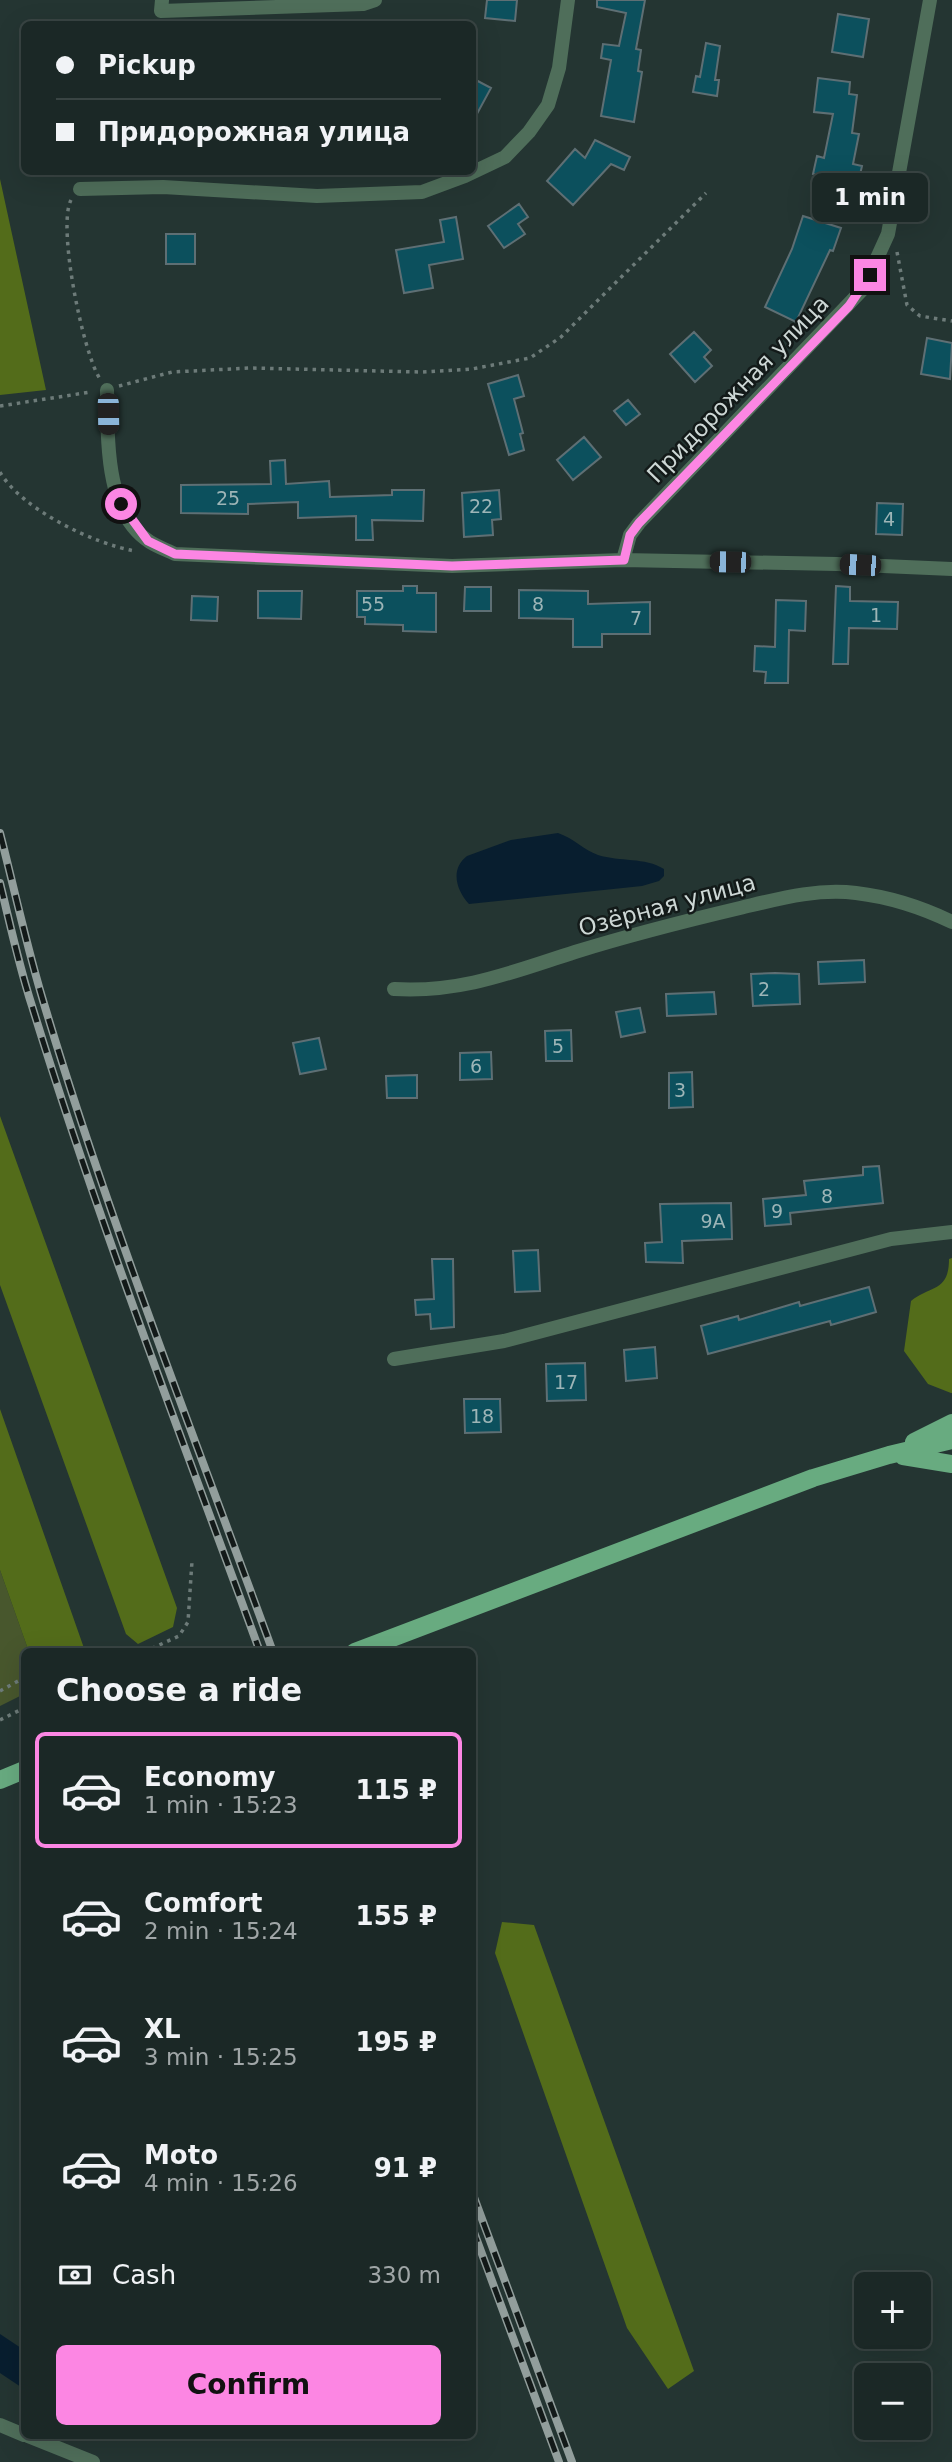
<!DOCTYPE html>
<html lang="en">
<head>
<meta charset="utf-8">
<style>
  :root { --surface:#1b2826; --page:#283432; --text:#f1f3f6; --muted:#a0a6a7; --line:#394443; --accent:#fc86e3 }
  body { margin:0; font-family:"DejaVu Sans",sans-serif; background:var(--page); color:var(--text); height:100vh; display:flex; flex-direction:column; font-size:26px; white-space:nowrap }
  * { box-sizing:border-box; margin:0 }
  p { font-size:23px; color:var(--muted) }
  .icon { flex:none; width:38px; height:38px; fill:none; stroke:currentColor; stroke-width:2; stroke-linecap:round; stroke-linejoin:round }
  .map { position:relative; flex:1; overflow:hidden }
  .panel { position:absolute; left:21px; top:1648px; width:455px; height:791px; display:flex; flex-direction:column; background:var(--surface); border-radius:10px; box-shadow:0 7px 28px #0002,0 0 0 2px var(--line) }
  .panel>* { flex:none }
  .guide { position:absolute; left:21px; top:21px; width:455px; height:154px; border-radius:10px; box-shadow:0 7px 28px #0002,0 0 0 2px var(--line); display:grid; align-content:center; height:154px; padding:0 35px; background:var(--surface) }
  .buttons { position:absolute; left:854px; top:2272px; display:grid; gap:14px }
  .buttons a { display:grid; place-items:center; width:77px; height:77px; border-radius:10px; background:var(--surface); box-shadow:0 7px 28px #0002,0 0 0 2px var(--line); font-size:35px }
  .end { position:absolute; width:32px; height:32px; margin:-16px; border:9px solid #fc86e3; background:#111; box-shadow:0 0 0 4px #111 }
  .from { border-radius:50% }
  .bubble { position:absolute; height:49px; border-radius:10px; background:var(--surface); box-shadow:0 7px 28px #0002,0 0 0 2px var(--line); font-size:23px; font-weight:700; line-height:49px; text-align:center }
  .car { position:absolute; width:21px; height:42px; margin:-21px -10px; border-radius:9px; box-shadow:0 0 5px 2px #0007; background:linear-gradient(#222 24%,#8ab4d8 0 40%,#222 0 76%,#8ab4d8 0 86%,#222 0) }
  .guide b { display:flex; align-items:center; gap:24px; height:66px; font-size:26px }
  .guide b+b { border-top:2px solid var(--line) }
  .guide i { width:18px; height:18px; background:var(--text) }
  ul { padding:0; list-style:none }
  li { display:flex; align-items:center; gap:21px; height:116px; margin:0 14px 10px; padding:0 21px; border:4px solid transparent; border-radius:10px }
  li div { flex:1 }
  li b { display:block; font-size:26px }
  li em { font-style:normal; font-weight:700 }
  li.selected { border-color:var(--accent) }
  li>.icon { width:63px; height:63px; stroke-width:1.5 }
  h2 { padding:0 35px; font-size:32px; line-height:84px }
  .pay { display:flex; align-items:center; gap:18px; height:77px; padding:0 35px; font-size:26px }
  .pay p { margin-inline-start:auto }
  .action { display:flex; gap:14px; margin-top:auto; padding:14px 35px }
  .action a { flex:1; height:80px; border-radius:10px; background:var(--accent); color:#111; font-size:28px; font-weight:700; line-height:80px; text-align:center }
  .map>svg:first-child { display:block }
</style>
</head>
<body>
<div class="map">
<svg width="952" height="2462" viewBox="0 0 952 2462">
  <rect width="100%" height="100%" fill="#243532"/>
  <!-- green -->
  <path fill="#48572d" d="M0,1570L29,1652H24V1694L0,1706Z"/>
  <!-- forest -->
  <path fill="#536c1a" d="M0,179L46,390L0,395Z
    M0,1116L177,1608L173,1627L138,1644L126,1634L0,1285Z
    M952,1258V1393H951L928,1384L904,1351L911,1301C931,1285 949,1292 949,1259Z
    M0,1409L85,1651L84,1652H29L0,1570Z
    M502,1922L534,1925L694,2371L668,2389L627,2328L495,1953Z"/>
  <!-- water -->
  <path fill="#081e2f" d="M558,833C573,838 584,850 598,855C620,862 645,857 664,869V876L659,881L642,886L469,904C456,890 450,869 467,856L511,840Z
    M0,2334L24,2350V2389L0,2373Z"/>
  <!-- building -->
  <path fill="#0c505d" stroke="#5e6f74" stroke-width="2" d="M487,0H517L515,21L485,18Z
    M597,0H645L636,49L641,50L638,71L642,72L634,122L601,116L611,60L601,58L603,44L619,46L626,13L597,7Z
    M838,14L869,19L863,57L832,52Z
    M706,43L720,46L715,80H719L717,96L693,92L696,76L700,77Z
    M472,78L491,88L472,123Z
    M818,78L850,82L849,94L857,95L852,133L859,134L853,164L862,166L858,183L813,174L817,156L824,158L833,114L814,112Z
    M595,140L630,157L624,170L611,164L573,205L547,181L575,149L585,158Z
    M519,204L528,217L518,224L525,234L504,248L488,226Z
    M803,216L841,228L833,251L830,250L796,322L765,307L792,249Z
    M456,217L463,259L429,265L433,288L404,293L396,250L444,242L440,220Z
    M166,234H195V264H166Z
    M694,332L711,350L704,357L712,366L695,382L670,354Z
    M927,338L952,343L950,379L921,374Z
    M518,375L524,396L514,399L523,433L520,434L524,450L509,455L488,384Z
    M628,400L640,414L626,425L614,411Z
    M584,437L601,457L573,480L557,460Z
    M285,460L286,484L329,481L330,497L392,495V490H424L423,521L372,520L373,540H356V516L298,518V502L248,504V514L181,513V485L271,484L270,461Z
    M499,490L501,519L492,520L493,535L464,537L462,493Z
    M877,503L903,504L902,535L876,534Z
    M403,586H417V593H436V632L403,631V625L365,624V617H357V591H403Z
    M836,586L850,587V601L898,602L897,629L849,628L848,664H833Z
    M465,587H491V611H464Z
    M519,590L588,591V604L650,602V634H602V647H573V619L519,618Z
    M258,591H302L301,619L258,618Z
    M192,596L218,597L217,621L191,620Z
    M776,600L806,601L805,631L789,630L788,683H765L766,672L754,671L755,646L775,647Z
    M864,960L865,982L819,984L818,962Z
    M775,973L799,974L800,1004L753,1006L751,974Z
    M714,992L716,1014L667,1016L666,994Z
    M640,1008L645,1032L621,1037L616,1012Z
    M571,1030L572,1061H546L545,1031Z
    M319,1038L326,1069L300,1074L293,1043Z
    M491,1052L492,1079L460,1080V1053Z
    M692,1072L693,1107L669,1108V1073Z
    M417,1075V1098H387L386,1076Z
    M879,1166L883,1203L790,1213L791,1224L765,1226L763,1199L806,1195L804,1181L863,1175V1167Z
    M731,1203L732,1239L682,1241L683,1263L646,1262L645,1243L662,1242L660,1204Z
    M538,1250L540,1291L515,1292L513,1251Z
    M432,1259H453L454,1327L431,1329L430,1314L416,1315L415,1300L434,1299Z
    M869,1287L876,1312L831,1325L830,1321L708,1354L701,1326L738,1316L739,1320L799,1302L800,1306Z
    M655,1347L657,1378L626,1381L624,1350Z
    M585,1363L586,1400L547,1401L546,1364Z
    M464,1399H500L501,1432L465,1433Z"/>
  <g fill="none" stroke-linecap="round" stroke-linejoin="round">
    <!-- path -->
    <path stroke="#6d7b79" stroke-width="3.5" stroke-dasharray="3.5 5" stroke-linecap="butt" d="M71,200C57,227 83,353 100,379
      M897,252L907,305L920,316L952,321
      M119,386L172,372L250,368L421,372L472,369L530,358L561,337L706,193
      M0,406L91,392
      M0,472C21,509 94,544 135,551
      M144,1652L179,1636L188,1622L192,1561
      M0,1691L20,1680
      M0,1720L24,1708"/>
    <!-- minor -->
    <path stroke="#4f6e5a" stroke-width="14" d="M162,0L161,11L363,4L375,0
      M80,189L163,187L317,196L422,192L465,176L505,157L529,132L548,105L559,68L568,0
      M107,390C108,437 104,513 150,542C158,547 167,550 175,554L452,566L623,560L837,564L952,569
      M623,560L630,535L639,523L863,289L888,234L930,0
      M394,989C462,993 512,972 575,952C630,935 685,921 740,908C778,899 817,888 856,893C890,897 921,907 952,922
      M394,1359L504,1341L891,1239L952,1232
      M0,2425L24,2435
      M28,2436L93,2462"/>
    <!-- primary -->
    <path stroke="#68ab80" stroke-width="18" d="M914,1442L952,1423
      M903,1456L952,1464
      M355,1652L813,1478L889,1455L952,1440
      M0,1780L24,1770"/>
    <defs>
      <path id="rail" d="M0,833C14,888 26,943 42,997C108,1219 194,1435 273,1652
        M0,883C10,924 19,966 32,1006C99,1224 182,1438 260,1652
        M472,2192L572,2462
        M472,2227L559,2462"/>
    </defs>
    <!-- rail casing -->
    <use href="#rail" stroke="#929e9c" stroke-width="8"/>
    <!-- rail -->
    <use href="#rail" stroke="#131a19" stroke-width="5" stroke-dasharray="16" stroke-linecap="butt"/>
  </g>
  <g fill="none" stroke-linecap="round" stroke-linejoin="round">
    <!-- route -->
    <path stroke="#fc86e3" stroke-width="9" d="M121,504L148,541L175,554L452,566L624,560L630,535L639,523L849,306L870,275"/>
  </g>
  <g text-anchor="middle" stroke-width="5" stroke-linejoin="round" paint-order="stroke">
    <!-- number labels -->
    <g font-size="19" fill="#9db5b7">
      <text x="228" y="505">25</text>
      <text x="481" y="513">22</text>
      <text x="889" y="526">4</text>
      <text x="373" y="611">55</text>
      <text x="538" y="611">8</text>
      <text x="876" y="622">1</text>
      <text x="636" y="625">7</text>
      <text x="764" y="996">2</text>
      <text x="558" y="1053">5</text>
      <text x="476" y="1073">6</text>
      <text x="680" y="1097">3</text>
      <text x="827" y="1203">8</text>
      <text x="777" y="1218">9</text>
      <text x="713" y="1228">9А</text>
      <text x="566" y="1389">17</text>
      <text x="482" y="1423">18</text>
    </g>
    <!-- street labels -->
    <g font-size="23" fill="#cdd7d5" stroke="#131a19">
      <text transform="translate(738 389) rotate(-46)" y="8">Придорожная улица</text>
      <text transform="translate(667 905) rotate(-15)" y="8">Озёрная улица</text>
    </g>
  </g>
</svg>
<div class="buttons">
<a>+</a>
<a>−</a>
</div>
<i class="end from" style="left:121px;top:504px"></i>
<i class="end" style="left:870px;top:275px"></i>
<div class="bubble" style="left:812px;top:173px;width:116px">1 min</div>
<i class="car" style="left:108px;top:414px;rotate:179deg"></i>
<i class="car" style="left:730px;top:562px;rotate:271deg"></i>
<i class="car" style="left:860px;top:565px;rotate:273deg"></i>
<div class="guide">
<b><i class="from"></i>Pickup</b>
<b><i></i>Придорожная улица</b>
</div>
<section class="panel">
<h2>Choose a ride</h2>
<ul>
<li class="selected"><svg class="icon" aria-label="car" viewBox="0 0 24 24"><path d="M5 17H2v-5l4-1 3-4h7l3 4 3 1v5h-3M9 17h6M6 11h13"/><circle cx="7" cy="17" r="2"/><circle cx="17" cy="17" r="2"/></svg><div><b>Economy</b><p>1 min · 15:23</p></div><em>115 ₽</em></li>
<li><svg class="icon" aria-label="car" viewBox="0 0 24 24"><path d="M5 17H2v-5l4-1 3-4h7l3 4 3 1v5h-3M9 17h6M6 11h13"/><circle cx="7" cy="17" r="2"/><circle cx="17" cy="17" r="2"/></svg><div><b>Comfort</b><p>2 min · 15:24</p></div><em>155 ₽</em></li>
<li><svg class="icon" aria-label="car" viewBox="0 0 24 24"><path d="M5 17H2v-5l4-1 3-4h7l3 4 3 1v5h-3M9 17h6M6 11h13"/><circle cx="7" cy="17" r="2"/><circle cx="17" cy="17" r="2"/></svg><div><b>XL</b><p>3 min · 15:25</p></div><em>195 ₽</em></li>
<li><svg class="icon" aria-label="car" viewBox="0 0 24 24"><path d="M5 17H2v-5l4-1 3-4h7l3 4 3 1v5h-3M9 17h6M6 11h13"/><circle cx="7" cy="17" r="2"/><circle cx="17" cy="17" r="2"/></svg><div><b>Moto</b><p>4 min · 15:26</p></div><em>91 ₽</em></li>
</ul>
<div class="pay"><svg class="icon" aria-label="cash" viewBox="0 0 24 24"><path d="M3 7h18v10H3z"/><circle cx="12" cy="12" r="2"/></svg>Cash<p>330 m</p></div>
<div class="action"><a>Confirm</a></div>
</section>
</div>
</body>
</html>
